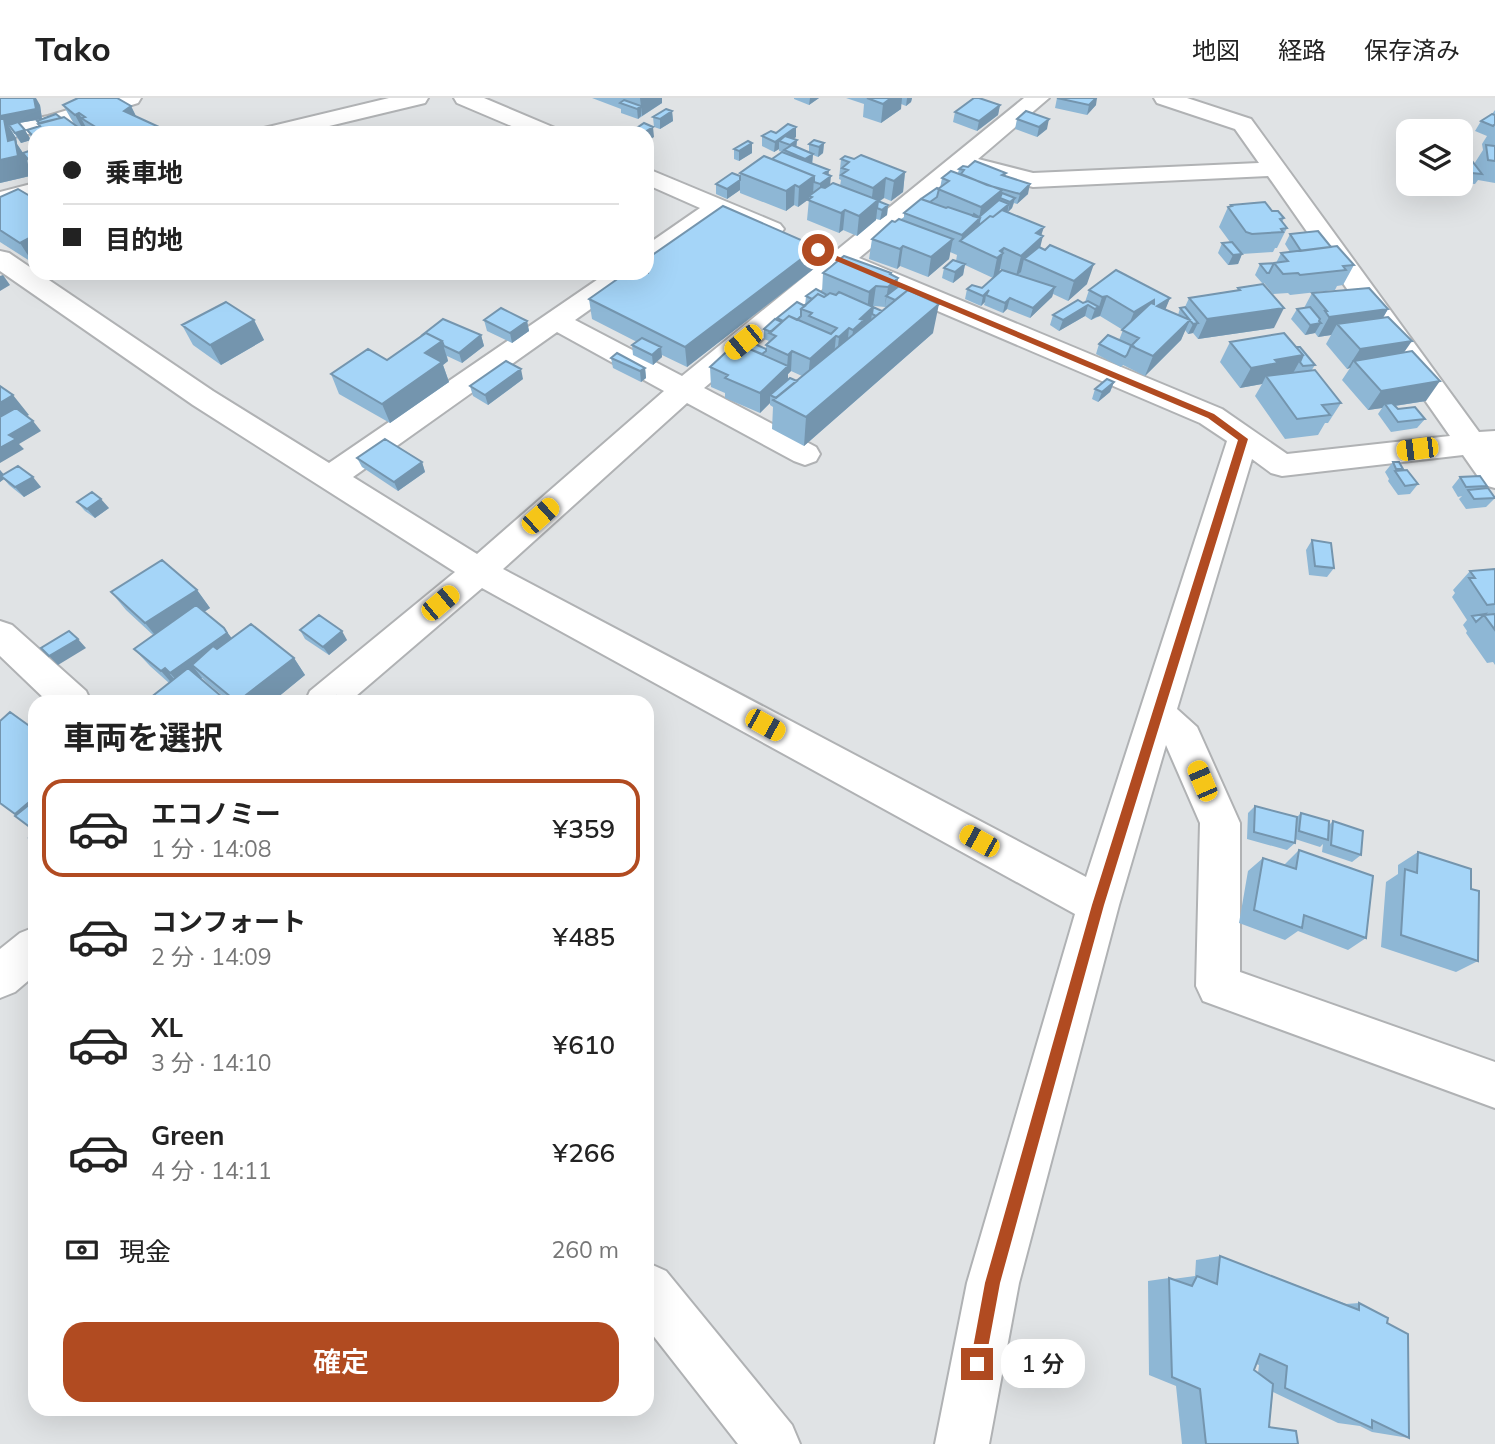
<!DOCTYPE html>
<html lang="ja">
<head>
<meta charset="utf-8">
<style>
  :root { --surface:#fff; --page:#f2f2f2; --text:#222; --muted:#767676; --line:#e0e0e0; --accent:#b14b21 }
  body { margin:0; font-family:Mulish,"Noto Sans JP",sans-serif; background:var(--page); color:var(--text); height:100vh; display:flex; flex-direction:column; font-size:26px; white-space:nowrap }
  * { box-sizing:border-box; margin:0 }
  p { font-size:23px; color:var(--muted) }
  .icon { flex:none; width:38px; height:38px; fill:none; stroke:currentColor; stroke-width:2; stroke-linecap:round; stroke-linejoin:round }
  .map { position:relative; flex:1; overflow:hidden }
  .drawer { position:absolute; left:28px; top:597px; width:626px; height:721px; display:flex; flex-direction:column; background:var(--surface); border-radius:21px; box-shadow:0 7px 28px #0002 }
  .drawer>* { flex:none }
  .guide { position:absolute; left:28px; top:28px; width:626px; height:154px; border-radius:21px; box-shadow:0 7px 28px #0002; display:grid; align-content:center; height:154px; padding:0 35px; background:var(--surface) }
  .controls { position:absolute; left:1396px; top:21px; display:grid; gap:14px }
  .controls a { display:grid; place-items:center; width:77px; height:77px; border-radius:14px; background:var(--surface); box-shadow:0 7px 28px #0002; font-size:35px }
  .end { position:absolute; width:32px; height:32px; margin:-16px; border:9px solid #b14b21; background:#fff; box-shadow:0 0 0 4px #fff }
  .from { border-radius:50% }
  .bubble { position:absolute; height:49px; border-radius:21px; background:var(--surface); box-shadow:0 7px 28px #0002; font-size:23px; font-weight:600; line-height:49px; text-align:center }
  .car { position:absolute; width:21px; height:42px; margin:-21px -10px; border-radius:9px; box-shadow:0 0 5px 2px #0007; background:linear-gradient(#f5c518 24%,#345 0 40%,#f5c518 0 76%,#345 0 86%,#f5c518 0) }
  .guide b { display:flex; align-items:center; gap:24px; height:66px; font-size:26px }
  .guide b+b { border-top:2px solid var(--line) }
  .guide i { width:18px; height:18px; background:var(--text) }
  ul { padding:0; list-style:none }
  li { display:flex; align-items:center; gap:21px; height:98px; margin:0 14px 10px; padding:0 21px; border:4px solid transparent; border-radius:21px }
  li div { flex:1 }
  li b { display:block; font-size:26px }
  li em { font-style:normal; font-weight:600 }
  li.current { border-color:var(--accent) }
  li>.icon { width:63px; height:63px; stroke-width:1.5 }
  h2 { padding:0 35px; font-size:32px; line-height:84px }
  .pay { display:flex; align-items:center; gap:18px; height:77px; padding:0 35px; font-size:26px }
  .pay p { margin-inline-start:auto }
  .action { display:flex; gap:14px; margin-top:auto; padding:14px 35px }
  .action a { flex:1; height:80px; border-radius:21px; background:var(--accent); color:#fff; font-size:28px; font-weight:600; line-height:80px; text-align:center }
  header { display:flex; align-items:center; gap:42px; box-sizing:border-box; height:98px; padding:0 35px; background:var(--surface); border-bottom:2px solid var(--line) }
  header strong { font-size:33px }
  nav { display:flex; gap:38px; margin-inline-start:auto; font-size:24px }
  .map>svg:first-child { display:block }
</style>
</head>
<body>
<header>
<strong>Tako</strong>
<nav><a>地図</a><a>経路</a><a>保存済み</a></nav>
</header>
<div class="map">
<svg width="1495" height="1346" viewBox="0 0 1495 1346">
  <rect width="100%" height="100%" fill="#e0e3e5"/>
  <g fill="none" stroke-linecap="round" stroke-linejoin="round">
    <defs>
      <path id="street" d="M107,0H141L138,5L61,29L0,42V28L48,18Z
        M389,0H428L425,5L300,35H261L264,30Z
        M454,0H484L555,30L558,35H528L457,5Z
        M1024,0H1049L978,61L1033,75L1259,65L1235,31L1157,5L1154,0H1187L1251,21L1479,334L1495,333V390L1484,387L1463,357L1282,378L1271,375L1252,361L1177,611L1197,629L1240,725V874L1495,964V1010L1203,903L1196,888L1200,725L1166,647L1119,807L1019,1185L989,1346H935L967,1185L1075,816L482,490L349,604H305L310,593L455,474L193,307L0,173V153L9,155L213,293L329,365L607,175H637L633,181L575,222L682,278ZM965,72L1033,89L1268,78L1450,338L1287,356L1222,311L859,160ZM844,173L1200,325L1227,343L1086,779L503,471L687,305L794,363L805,367L816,363L820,356L816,349L704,290ZM557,234L664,293L477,456L353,379Z
        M648,71L780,126L784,131L780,136L771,139L762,136L721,118L657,163L648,166V146L700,110L648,87Z
        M35,85V99L0,108V94Z
        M0,523L12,527L86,593L91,604H48L0,558Z
        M35,829V877L15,894L0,900V851L20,835Z
        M648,1165L666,1173L792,1327L800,1346H738L648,1231Z"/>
    </defs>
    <!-- street casing -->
    <use href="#street" stroke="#b0b2b4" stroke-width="4"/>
    <!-- street -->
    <use href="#street" fill="#fff" fill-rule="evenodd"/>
  </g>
  <!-- wall -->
  <path fill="#8eb7d5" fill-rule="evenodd" d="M0,0L40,7L42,21L19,25L31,42L21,45L8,27L16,40L17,46L23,55L35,56V73L27,61L30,78L0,85Z
    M592,0H662V5L638,21L621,15V11Z
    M794,0H819L809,7L794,1Z
    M846,0H912L911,4L906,8L901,6V11L881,25L863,19L864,6Z
    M1057,0L1096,7L1087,17L1055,10Z
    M63,7L131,8L136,19L159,29L162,35H35V46L27,32L39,28L37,23L61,20L74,26Z
    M1000,7L998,17L977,33L953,24L955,14Z
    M1495,12V85L1478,82L1475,86L1461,85V59L1474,66L1483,52L1482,46L1487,38L1475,33L1481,23L1492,16Z
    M672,13L673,23L660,31L654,29L653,19Z
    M1017,21L1047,31L1037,39L1015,31Z
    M776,35L796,39L793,41L797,42L796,49L809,54V46L824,45L823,55L818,59L813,57L812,66L829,72L828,77L830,86L840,88L841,82L839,81L841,61H854L905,74L903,94L891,103L884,100L879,104L888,107L887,117L880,122L876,121V122L857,138L843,132L839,135L807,122L809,101L798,109L794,107L786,113L740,95V92L727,101L716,96V86L740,78V75L772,61L782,54L779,53V51L774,54L762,48V38Z
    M752,45V55L739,63L734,61V51Z
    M968,69L1006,75L1005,78L1028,96L1017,106L1014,105L1012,110L1008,114L1041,138L1040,149L1087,186L1068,203L1053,196L1052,199L1030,220L1007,211L1003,215L984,207L985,204L981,208L965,201L967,191L982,190L1010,175L1000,171L999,175L993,180L965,167L963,177L953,185L942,180L944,170L956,163L957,157L950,154L949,161L928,179L900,168L897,171L869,161L872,141L904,119V115L940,90L942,80L958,75L959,71Z
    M0,99L35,101V164L33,165L0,144Z
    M1231,107L1272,113L1284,120L1282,124L1287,130L1277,150H1275L1273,154L1242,156L1238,166L1228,167L1218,155L1222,145L1230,144L1219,129L1228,109H1230Z
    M1290,136L1331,149L1354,167L1343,187L1337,188L1335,192L1290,197L1288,195L1273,196L1264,185H1262L1255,177L1260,166L1276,165L1281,155L1290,154L1285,146Z
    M816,169L687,269L662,257V259L653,267L633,257L632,247L637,244L592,221L589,201Z
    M823,175H891V177L898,180L896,190L933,235L804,348L772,331L773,309L770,307V305L760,315L725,300V295L711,289L710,269L742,248L766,251V247L769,243L764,241V231L777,222V220L805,208L806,198L822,194ZM874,208L885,209H887L882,213L873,209ZM791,273L802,278L797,283L788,282V276Z
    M1128,177V178L1170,200L1165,211L1178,217L1180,210L1185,209L1189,200L1237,192L1238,190L1274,230L1198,241L1193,235L1188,236L1185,232L1181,242L1145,278L1123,267L1121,269L1096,256L1099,246L1119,242L1123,232L1100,218L1091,222L1085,218L1059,233L1050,227L1053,217L1085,204L1089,192Z
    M1312,195L1388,211L1383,220L1404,255L1426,303L1395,308L1398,311L1425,321L1417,330L1391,334L1378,316L1382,310L1368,312L1342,282L1350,270L1347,271L1326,246L1331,237L1318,239L1315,235L1305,237L1291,221L1297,211L1304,210Z
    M254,222L264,242L221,267L193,247L182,227Z
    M484,222L527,223L529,233L512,245L487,233Z
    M481,237L484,248L462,265L447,258L448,263L443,267L449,284L390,325L339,296L331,276Z
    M1230,244L1296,249L1315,267L1311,273L1341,305L1328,325H1325L1318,337L1285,341L1255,298L1262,286L1240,290L1220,264Z
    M611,260L645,270L646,280L641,284L613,270Z
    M523,281L488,307L473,298L470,288Z
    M1114,284L1110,294L1098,304L1092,301L1095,291Z
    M357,360L422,364L425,374L398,393L362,369Z
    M1393,364L1403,371L1418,386L1410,396L1398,397L1388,383L1389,381L1385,374Z
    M0,372L3,376L41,389L24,399L9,387L4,381L0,384Z
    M1460,379L1487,388L1484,391L1495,400L1486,409L1466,411L1459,401L1462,398L1458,399L1452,389Z
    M77,404L109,410L95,420L85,413Z
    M1312,442L1334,470L1327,479L1309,477L1306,452Z
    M1495,471V567L1493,564L1487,565L1466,535L1467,533L1463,527L1467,522L1452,499L1455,495L1453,492L1470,473Z
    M197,492L210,510L204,514L224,530L231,540L294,560L305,577L272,604H230L206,584L202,580L200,581L169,585L150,568L134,551L153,537L126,512L111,494Z
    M300,532L347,542L329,557L305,541Z
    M1255,708L1297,719L1301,715L1329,727L1333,723L1361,757L1352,764L1322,754L1323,746L1320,749L1295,741V745L1287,752L1247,741L1248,715Z
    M1299,752L1366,840L1348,852L1298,833L1285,842L1239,825L1248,773L1263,760L1284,767Z
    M1418,754L1471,791L1478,863L1456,874L1381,849L1386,784L1398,776V767Z
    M1220,1158L1346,1206L1359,1205L1387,1225L1409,1340L1372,1334L1360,1328L1338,1325L1273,1294L1269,1328L1298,1346H1182L1176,1288L1149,1277L1148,1183L1169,1180L1173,1181L1195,1178L1196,1162ZM1256,1266L1259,1267L1258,1275L1254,1272Z"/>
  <!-- shaded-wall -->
  <path fill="#7495ae" d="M34,0H36L40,7L42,21L8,27L16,40L17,46L27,61L30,78L0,85V18Z
    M640,0H662V5L642,18Z
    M810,0H819L809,7Z
    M891,0H902L901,11L881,25L883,6Z
    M907,0H912L911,4L906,8Z
    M1096,0H1097L1096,7L1087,17L1089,7Z
    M1000,7L998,17L977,33L979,23Z
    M131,8L141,28L124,13Z
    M641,8V18L638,21L637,11Z
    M672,13L673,23L660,31V21Z
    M79,15L82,21L81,20L89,35H85L75,17Z
    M1049,21L1047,31L1037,39L1039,29Z
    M159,29L162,35H144Z
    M653,29L654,39L648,43V35H643Z
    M796,29V39L786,46L779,43V51L774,54L775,44Z
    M25,32L31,42L21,45L15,35Z
    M797,42L796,52L790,55V47Z
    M752,45V55L739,63V53Z
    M824,45L823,55L818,59L819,49Z
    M813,56L812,66L805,71V61Z
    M829,72L828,80L831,78L830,88L820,96V86L824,75Z
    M905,74L903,94L891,103L894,83Z
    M814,78L813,97L809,98V101L798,109L799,89Z
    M886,80L884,100L878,104L876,122L857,138L859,118L871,108L873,90Z
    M740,82V92L727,101V91Z
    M1030,86L1028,96L1017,106L1020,96Z
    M795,87L794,107L786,113V93Z
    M1002,92L997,112L961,143L962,137L979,121L981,109Z
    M1015,100L1012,110L1008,114L1010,104Z
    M1009,106L1007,116L980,129Z
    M888,107L887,117L880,122L882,112Z
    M845,112L843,132L839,135L841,115Z
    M1044,129L1040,141L1043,138L1038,158L1024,161L1021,174L1016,178L1021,158L1036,135Z
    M35,137V152L33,151L35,154V164L33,165L20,145Z
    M953,141L949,161L928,179L931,159Z
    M903,148L900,168L897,171L900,151Z
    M817,149L816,169L687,269L685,249Z
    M1004,150L999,175L993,180L997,160L1000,153Z
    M1242,156L1238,166L1228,167L1233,157Z
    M965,166L963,177L953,185L955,174Z
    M1094,166L1087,186L1068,203L1074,183Z
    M891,175L890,187L898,180L895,200L886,198L885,209L888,189L890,176Z
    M3,177L10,187L0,193V178Z
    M876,188L870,229L851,252L853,232L860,221L867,214L869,194Z
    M1055,189L1052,199L1030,220L1033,210Z
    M989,192L986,197L985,204L981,208L983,198Z
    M1107,198L1100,218L1096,219L1102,199Z
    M1010,200L1007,211L1003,215L1005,205Z
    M1170,200L1162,220L1157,208Z
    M1154,202L1146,222L1126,234L1134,214Z
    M939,206L933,235L804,348L806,319Z
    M1088,207L1085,218L1059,233L1063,222Z
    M1099,209L1096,219L1091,222L1095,211Z
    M1284,210L1274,230L1198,241L1207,221Z
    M1388,211L1376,231L1337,226L1331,237L1318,239L1329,219Z
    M254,222L264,242L221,267L210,247Z
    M1190,222L1181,242L1145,278L1153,258Z
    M527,223L529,233L512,245L510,235Z
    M1198,225L1193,235L1188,236L1193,226Z
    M1321,225L1315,235L1305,237L1310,227Z
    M849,230L847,250L837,259L839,239Z
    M481,237L484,248L462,265L459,255Z
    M836,238L834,258L808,281L810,261Z
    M442,243L448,263L443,267L449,284L390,325L382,306L425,255Z
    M1412,243L1398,263H1354L1350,270L1347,271L1360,251Z
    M661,249L662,259L653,267L652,257Z
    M792,253L791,273L788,276V288L770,297V305L760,315V295L787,269L788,257Z
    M1303,257L1292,277L1266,278L1262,286L1240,290L1251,270L1275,262Z
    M645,270L646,280L641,284L640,273Z
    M521,271L523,281L488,307L485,297Z
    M1440,283L1426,303L1387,309L1385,306L1382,310L1368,312L1381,293Z
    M1114,284L1110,294L1098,304L1102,294Z
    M13,297L29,317L0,333V305Z
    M33,323L41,333L19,346L24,351L0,365V350L9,337Z
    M422,364L425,374L398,393L394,384Z
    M0,372L7,380L1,378L4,381L0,384Z
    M33,379L41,389L24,399L15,389Z
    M101,401L109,410L95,420L87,411Z
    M197,492L210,510L160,543L145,525Z
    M224,530L237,547L192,567L202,580L185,592L170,575Z
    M342,533L347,542L329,557L323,549Z
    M78,541L86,550L58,567L49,558Z
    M294,560L305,577L272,604H238Z
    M165,570L180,588L176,590L161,573Z
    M35,699V730L15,716Z"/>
  <!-- building -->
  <path fill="#a5d5f8" stroke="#7495ae" stroke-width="2" d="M0,0H34L36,11L0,18Z
    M78,0H117L131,8L124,13L159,29L144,35H131L126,32L119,35L104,34L97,35L89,30L94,28L81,20L85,19L79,15L75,17L63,7Z
    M867,0H891L883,6Z
    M974,0H979L1000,7L979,23L955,14Z
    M1057,0H1096L1089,7Z
    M624,2L641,8L637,11L620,5Z
    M666,11L672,13L660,21L653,19Z
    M1026,13L1049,21L1039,29L1017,21Z
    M56,16L61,20L39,25L37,23Z
    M1492,16L1495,17V26L1493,28L1481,23Z
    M64,19L86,35H35V40L27,32L40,28L38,26Z
    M0,21H4L8,43L15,41L18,58L0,62Z
    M18,24L25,32L15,35L9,27Z
    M644,25L653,29L643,35L631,34Z
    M788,26L796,29L775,44L762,38L771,33L776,35Z
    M785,38L797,42L790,47L779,43Z
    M814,42L824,45L819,49L809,46Z
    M748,43L752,45L739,53L734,51Z
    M792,47L813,56L805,61L784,52Z
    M1486,47L1495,48V63L1488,62Z
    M32,52L35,56V70L23,55Z
    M782,54L829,72L824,75L831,78L820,86L814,84V78L772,61Z
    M861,57L905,74L894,83L886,80L873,90L841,77L848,72L842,70L849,64L841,61L845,58L854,61Z
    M764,58L814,78L799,89L795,87L786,93L740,75Z
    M1461,59H1469L1482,76L1461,74Z
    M975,63L1006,75L1002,77L1030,86L1020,96L987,87L961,76L964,72L959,71L963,68L968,69Z
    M951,73L1002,92L981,109L938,91L949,83L942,80Z
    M732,75L740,78V82L727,91L716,86Z
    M833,85L878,102L859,118L845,112L841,115L808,102L812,99L809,98L821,89L825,90Z
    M937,90L939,91L937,99L930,104L921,101Z
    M18,91L35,101V137L20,145L0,132V99Z
    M1002,95L1015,100L1010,104L1000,100Z
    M921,101L946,110L948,109L980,120L962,137L904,115Z
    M999,102L1009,106L993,119L990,118L978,128L980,120L973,118L974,116L979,119Z
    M878,103L888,107L882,112L877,110Z
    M1265,104L1272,113H1278L1284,120L1280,121L1287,130L1281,131L1283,134L1252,136L1246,134L1228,109L1232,108L1231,107Z
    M723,108L817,149L685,249L589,201L626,175H648V160Z
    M1002,112L1044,129L1036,135L1043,138L1021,158L1004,150L1000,153L1003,155L997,160L960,143L990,118L993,119Z
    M899,121L953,141L931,159L903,148L900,151L872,141L892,123L895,124Z
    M1318,133L1331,149L1301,153L1290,136Z
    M1232,144L1242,156L1233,157L1222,145Z
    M1050,147L1094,166L1074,183L1024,161L1039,149L1045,152Z
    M1337,148L1354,167L1343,168L1346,172L1300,177L1298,175L1283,176L1274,165L1288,163L1281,155Z
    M844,158L891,175L890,176L898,180L888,189L876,188L869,194L823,175Z
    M953,162L965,166L955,174L944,170Z
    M1274,165L1269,175H1267L1260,166L1276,165Z
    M1002,172L1055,189L1033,210L1010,200L1005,205L986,197L989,192L983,198L967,191L972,187L982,190Z
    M1116,172L1170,200L1157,208L1190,222L1153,258L1131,248L1139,240L1122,232L1151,205L1154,206V202L1134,214L1107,198L1102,199L1089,192Z
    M1263,186L1284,210L1207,221L1189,200L1240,192L1238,190Z
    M899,188L910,193L908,192L895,202L886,198Z
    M1369,190L1388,211L1329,219L1325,213H1327L1312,195Z
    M816,191L827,197L824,199L818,196L812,201L806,198Z
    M908,192L939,206L806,319L773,302Z
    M839,194L873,209L860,221L864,222L853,232L849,230L839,239L836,238L810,261L792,253L788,257L766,247L776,238L769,235L789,218L831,236L837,230L809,218L812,215L801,211L818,196L824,199L830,195L836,197Z
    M1078,202L1083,205L1088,203L1099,209L1095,211L1088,207L1063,222L1053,217Z
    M226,204L254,222L210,247L182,227Z
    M797,204L805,208L801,211V218L797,222L789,218L783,223L777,220Z
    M873,209L882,213L876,218L872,216Z
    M1185,209L1198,225L1193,226L1180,210Z
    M1310,209L1320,221L1319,223L1321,225L1310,227L1297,211Z
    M501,210L527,223L510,235L484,222Z
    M1388,219L1412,243L1360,251L1337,226Z
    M443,221L481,237L459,255L444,248L442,243L426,235L421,238Z
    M775,221L782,224L771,234L764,231Z
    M426,235L442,243L425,255L442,264L382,306L331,276L368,251L387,262Z
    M1284,235L1303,257L1275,262L1278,265L1251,270L1230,244Z
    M1108,237L1135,249L1131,248L1127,257L1125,259L1099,246Z
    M642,240L661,249L652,257L632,247Z
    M748,243L766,251V253L762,256L742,248Z
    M736,245L788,268L760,295L725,280L728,277L710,269Z
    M1296,249H1300L1315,267L1303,268L1300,264L1303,257Z
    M1412,253L1440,283L1381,293L1354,263Z
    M617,255L645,270L640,273L611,260Z
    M506,263L521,271L485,297L470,288Z
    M1315,272L1341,305L1322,307L1330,317L1297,321L1266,278Z
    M790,280L797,283L776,300L770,297Z
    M1107,281L1114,284L1102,294L1095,291Z
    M0,288L13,297L0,305Z
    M1392,305L1398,311L1415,309L1425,321L1398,324L1385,306Z
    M16,310L33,323L9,337L16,341L0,350V319Z
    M385,341L422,364L394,384L357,360Z
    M1393,364H1399L1403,371H1396Z
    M18,368L33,379L15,389L1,378Z
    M1407,372L1418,386L1405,388L1395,373Z
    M1480,378L1487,388L1466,389L1460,379Z
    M1488,390L1495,400L1474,401L1468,392Z
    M92,394L101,401L87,411L77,404Z
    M1312,442L1331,445L1334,470L1315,468Z
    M162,462L197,492L145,525L111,494Z
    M1495,471V506L1487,507L1469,480H1475L1470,473Z
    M196,507L224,530L227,535L170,575L165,570L161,573L134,551Z
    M1485,516L1476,524L1472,518Z
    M1495,516V532L1484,517Z
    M319,517L342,533L323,549L300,532Z
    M251,526L294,560L237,604L192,567L213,548L217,551Z
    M69,533L78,541L49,558L41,550Z
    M188,570L228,604H145Z
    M337,598L345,604H330Z
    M10,614L35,632V699L15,716L0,705V623Z
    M35,702V733L15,718Z
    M1255,708L1297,719L1295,745L1254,734Z
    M1301,715L1329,723L1328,742L1299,733Z
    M1333,723L1363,733L1361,757L1331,747Z
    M35,735V744L29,740Z
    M1299,752L1373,778L1366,840L1304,817L1302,830L1254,812L1263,760L1296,771Z
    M1418,754L1471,771V791L1479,793L1478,863L1401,837L1405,771L1417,775Z
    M1220,1158L1359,1212V1205L1388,1220L1387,1225L1408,1236L1409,1340L1372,1322V1330L1285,1290L1287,1268L1260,1256L1254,1272L1273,1286L1269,1329L1296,1333L1298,1346H1206L1200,1291L1172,1279L1169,1180L1192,1188L1197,1178L1217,1186Z"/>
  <!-- route -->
  <path fill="#b14b21" d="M818,150L1214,316L1248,341L1104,807L1000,1185L985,1266L983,1271L977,1274L972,1271L970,1266L985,1185L1092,807L1238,342L1208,320L815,154Z"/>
</svg>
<div class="controls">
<a><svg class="icon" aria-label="layers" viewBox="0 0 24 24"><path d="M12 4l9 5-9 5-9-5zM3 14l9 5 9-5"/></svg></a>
</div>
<i class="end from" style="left:818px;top:152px"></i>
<i class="end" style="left:977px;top:1266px"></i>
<div class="bubble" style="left:1001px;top:1241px;width:84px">1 分</div>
<i class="car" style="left:743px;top:244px;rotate:231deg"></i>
<i class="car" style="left:1417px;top:351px;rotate:263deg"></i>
<i class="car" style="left:540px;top:418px;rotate:48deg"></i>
<i class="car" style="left:440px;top:505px;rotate:50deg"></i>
<i class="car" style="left:765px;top:627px;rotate:119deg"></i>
<i class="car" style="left:1202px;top:683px;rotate:337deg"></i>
<i class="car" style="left:979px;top:743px;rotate:299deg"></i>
<div class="guide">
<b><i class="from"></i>乗車地</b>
<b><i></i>目的地</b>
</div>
<section class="drawer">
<h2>車両を選択</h2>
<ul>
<li class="current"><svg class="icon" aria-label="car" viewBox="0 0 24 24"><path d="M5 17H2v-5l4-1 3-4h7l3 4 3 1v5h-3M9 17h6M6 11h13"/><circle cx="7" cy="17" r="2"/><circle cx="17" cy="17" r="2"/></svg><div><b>エコノミー</b><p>1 分 · 14:08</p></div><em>¥359</em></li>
<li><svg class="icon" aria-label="car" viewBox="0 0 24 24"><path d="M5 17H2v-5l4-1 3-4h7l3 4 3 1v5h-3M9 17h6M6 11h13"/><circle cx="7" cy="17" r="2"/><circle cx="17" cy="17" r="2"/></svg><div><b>コンフォート</b><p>2 分 · 14:09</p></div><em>¥485</em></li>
<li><svg class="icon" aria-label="car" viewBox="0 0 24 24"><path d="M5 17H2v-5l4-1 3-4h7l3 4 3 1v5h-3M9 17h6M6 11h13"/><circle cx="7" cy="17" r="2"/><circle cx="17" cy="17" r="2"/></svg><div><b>XL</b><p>3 分 · 14:10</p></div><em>¥610</em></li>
<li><svg class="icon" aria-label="car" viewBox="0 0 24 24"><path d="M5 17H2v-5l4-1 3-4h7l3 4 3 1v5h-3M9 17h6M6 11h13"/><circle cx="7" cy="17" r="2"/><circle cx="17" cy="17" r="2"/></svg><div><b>Green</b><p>4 分 · 14:11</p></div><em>¥266</em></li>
</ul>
<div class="pay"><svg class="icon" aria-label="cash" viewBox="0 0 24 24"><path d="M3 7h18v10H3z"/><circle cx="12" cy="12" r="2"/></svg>現金<p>260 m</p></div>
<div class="action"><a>確定</a></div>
</section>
</div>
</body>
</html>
